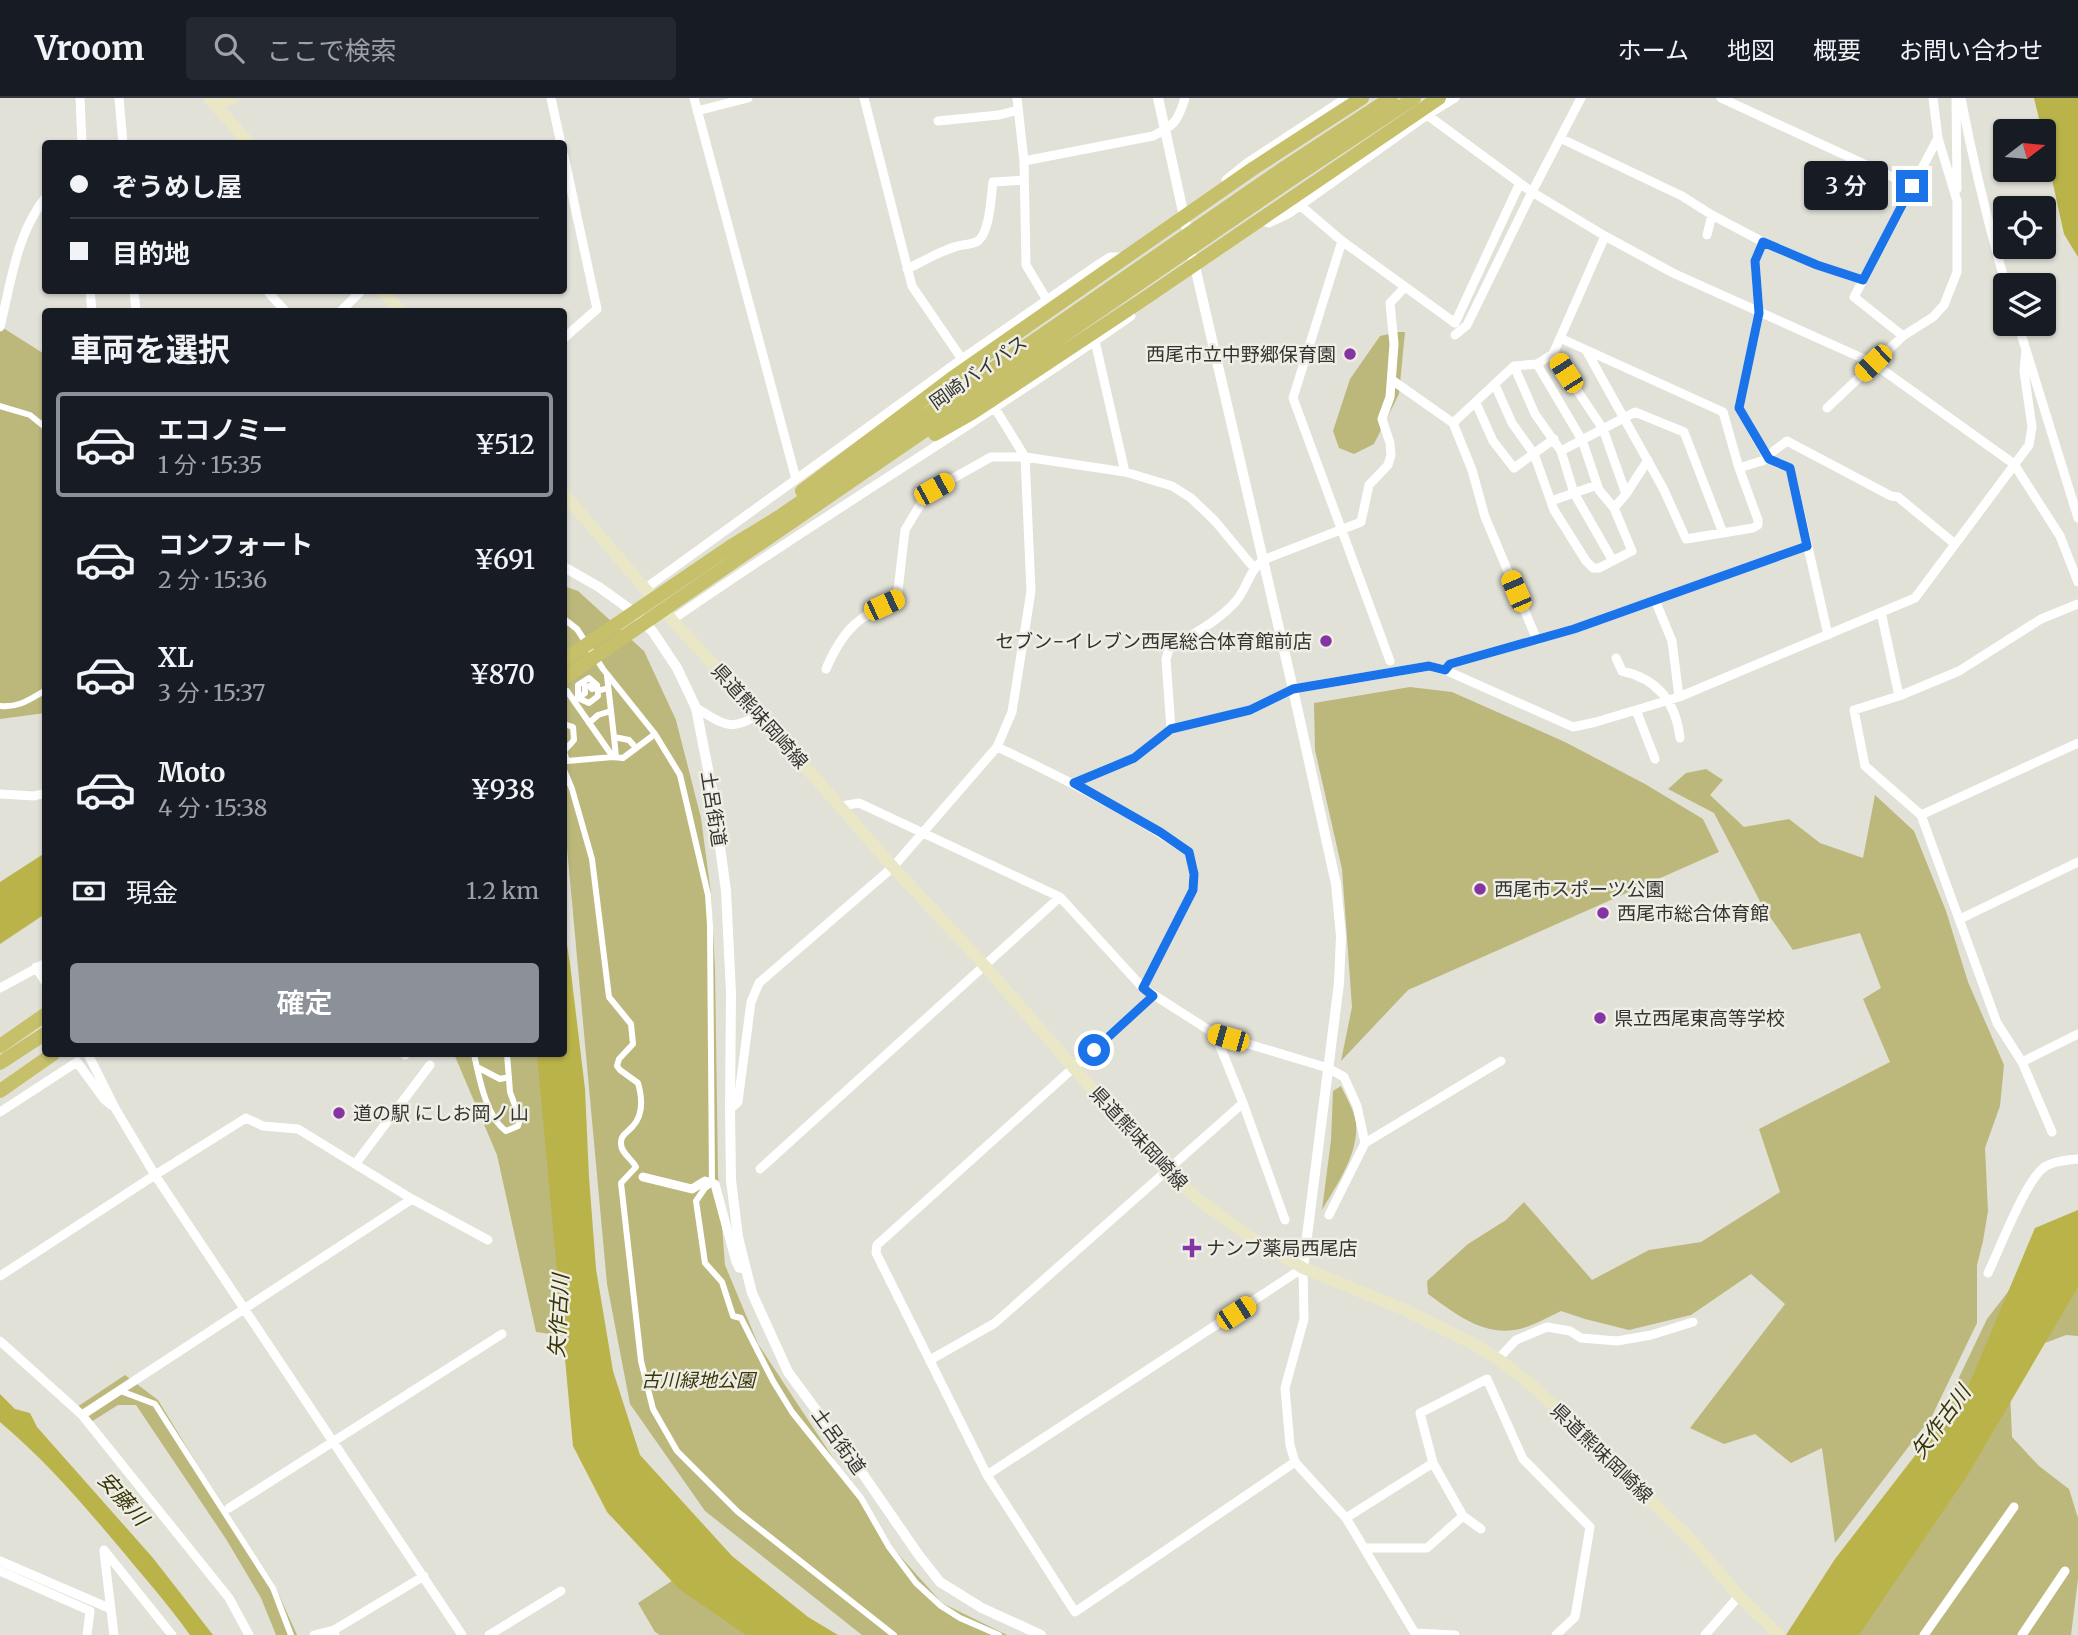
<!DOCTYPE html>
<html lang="ja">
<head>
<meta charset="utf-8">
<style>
  :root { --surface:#171b24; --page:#242831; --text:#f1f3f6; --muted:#9ea1a6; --line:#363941; --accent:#8c9099 }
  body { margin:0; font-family:Merriweather,"Noto Sans JP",serif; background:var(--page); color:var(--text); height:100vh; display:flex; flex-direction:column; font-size:26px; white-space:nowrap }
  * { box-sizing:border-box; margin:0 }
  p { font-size:23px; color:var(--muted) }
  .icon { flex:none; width:38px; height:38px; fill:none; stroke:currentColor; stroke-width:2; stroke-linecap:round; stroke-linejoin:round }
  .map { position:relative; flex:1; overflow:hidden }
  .drawer { position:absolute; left:42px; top:210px; width:525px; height:749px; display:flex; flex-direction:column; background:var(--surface); border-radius:7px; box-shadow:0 2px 5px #0004 }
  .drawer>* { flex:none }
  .hud { position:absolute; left:42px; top:42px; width:525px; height:154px; border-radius:7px; box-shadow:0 2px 5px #0004; display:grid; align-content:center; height:154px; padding:0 28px; background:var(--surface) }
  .needle { width:46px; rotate:74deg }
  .tools { position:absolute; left:1993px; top:21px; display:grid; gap:14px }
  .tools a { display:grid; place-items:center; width:63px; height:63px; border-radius:7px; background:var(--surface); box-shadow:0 2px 5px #0004; font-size:35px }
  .end { position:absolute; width:32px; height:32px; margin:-16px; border:9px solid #1a73e8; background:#fff; box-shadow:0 0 0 4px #fff }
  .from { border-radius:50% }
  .bubble { position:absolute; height:49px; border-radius:7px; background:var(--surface); box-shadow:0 2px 5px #0004; font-size:23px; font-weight:600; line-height:49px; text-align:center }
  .car { position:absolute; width:21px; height:42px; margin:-21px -10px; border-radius:9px; box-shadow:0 0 5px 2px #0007; background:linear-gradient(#f5c518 24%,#345 0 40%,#f5c518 0 76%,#345 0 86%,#f5c518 0) }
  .hud b { display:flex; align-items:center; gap:24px; height:66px; font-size:26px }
  .hud b+b { border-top:2px solid var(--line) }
  .hud i { width:18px; height:18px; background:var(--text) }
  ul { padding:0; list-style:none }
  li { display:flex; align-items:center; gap:21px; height:105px; margin:0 14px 10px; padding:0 14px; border:4px solid transparent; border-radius:7px }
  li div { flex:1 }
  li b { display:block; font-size:26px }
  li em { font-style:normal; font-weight:600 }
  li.current { border-color:var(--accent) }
  li>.icon { width:63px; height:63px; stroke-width:1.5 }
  h2 { padding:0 28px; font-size:32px; line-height:84px }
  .pay { display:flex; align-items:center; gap:18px; height:77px; padding:0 28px; font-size:26px }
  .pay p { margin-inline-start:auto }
  .button { display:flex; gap:14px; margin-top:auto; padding:14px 28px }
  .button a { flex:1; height:80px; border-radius:7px; background:var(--accent); color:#fff; font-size:28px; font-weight:600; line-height:80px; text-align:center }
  header { display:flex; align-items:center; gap:42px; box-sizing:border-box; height:98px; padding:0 35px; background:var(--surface); border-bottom:2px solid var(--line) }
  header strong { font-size:33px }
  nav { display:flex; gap:38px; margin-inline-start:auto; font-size:24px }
  .search { width:490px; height:63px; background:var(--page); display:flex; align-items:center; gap:18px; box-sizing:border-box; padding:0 24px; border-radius:7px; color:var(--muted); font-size:26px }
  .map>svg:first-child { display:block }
</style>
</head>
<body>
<header>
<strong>Vroom</strong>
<div class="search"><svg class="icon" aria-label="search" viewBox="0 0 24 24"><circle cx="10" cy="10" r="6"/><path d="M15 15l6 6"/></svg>ここで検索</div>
<nav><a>ホーム</a><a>地図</a><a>概要</a><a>お問い合わせ</a></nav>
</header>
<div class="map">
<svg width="2078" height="1537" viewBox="0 0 2078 1537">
  <rect width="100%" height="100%" fill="#e1e1d8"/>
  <!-- green -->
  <path fill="#bcb87c" d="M0,228L46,257L45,615L0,621Z
    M1398,234H1405L1399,296L1374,346L1354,356L1339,350L1333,333L1350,281L1380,238Z
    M564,488L578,493L644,553L676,622L701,720L711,796L715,870L718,1076L725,1167L758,1246L891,1448L942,1505L1007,1537H862L705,1413L630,1306L607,1186L567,750L564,739Z
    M1410,589L1452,594L1565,644L1645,686L1703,721L1719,754L1408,892L1341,963L1352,909L1342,771L1315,652L1314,605Z
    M1706,671L1723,682L1710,697L1744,729L1789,721L1820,745L1863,760L1875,697L1914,733L1946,813L1968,884L2004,967L2000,1008L1985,1050L1988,1113L1983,1143L1977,1167V1225L1932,1318L1835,1445L1822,1350L1791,1365L1755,1336L1724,1346L1690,1330L1785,1206L1751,1176L1691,1217L1629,1232L1585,1221L1561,1213C1546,1220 1530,1230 1514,1232C1481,1237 1453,1214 1428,1196L1427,1183L1468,1146L1506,1122L1524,1104L1592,1182L1649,1152L1701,1144L1780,1094L1759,1031L1890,964L1863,901L1881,890L1860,835L1793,852L1763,809L1714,715L1668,691L1686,675Z
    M454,956H550L565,1238L536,1234L497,1057Z
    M1341,988C1346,999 1354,1012 1356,1024C1359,1056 1337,1086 1322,1112L1331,1042L1333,993Z
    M2078,1175V1238L2066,1237L2024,1253L2010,1292L2012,1339L2039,1368L2069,1391L2078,1420V1481L2071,1537H1814L1907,1388L1987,1221L2011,1190Z
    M125,1277L158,1302L197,1366L274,1486L297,1537H276L261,1500L226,1441L136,1307H118L91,1324L77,1309Z
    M681,1477L765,1537H660L655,1534L638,1505Z"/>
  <!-- water -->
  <path fill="#bab349" d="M2034,0H2078V159L2064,136L2044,45V33H2042Z
    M45,755V816L0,846V784Z
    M564,827L570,866L585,991L589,1079L596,1171L613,1273L640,1357L732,1458L808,1519L838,1537H746L679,1491L607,1414L573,1348L537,956H564Z
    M2078,1112V1189L1967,1378L1859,1537H1786L1835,1461L1968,1289L2035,1130Z
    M0,1296L15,1311L30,1315L37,1329L153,1460L213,1537H190C168,1506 143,1478 119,1449C82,1405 44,1361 0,1324Z"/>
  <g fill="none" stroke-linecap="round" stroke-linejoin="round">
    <!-- pedestrian -->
    <path stroke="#fff" stroke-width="6" d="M0,308L30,317L46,330
      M564,521L577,531L603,571L655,636L680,677L708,797L710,827L712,1085L705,1090L696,1103L705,1165L722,1184L733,1218L741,1220L773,1283L792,1314L861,1400L889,1449L916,1485L941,1508L960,1520L999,1537
      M607,578L614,639
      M597,589L592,591L590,588L585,589V595L578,600L589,605L598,598V593
      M575,602L578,600V587L589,580L597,587L598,593L608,590
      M0,608C19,610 30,601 46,592
      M589,625L598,617L611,613
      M564,626L573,629L574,642L564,653
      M564,654L567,663L613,659L567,593
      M612,659L623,660L655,636
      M616,659L614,639L629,642L636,650
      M564,672L572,691L592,761L609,899L631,926L633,946L619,961L617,968L620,972L638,985C642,999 644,1016 633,1028C628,1034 620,1037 621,1046C621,1055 632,1061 636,1069L621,1085L641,1263L653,1311L677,1353L738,1414L894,1537
      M474,956C479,979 486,1019 506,1033L518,1028L520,1021L510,994L507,956
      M477,969L500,981L509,979
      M118,1292L155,1306L273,1490L291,1537"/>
    <!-- minor -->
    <path stroke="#fff" stroke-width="9" d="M80,0L82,46
      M119,0L123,46
      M551,0L561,46
      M694,0L796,381
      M864,0L912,188L970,273
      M1017,0L1024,63L1026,167L1047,202
      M1721,0L1912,88
      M1956,0L1957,91
      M1961,0C1973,63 1988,126 2006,187
      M1419,11L1532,94L1605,138L1673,175L1873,265L2014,366L2060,438L2078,484
      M697,13L748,0
      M938,23L999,17L1018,12
      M1560,40L1682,98L1712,117L1763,144L1817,167L1863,182
      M564,58L597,211L564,240
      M1024,63L1153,38C1175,27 1178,23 1185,0
      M1226,82L1247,65L1346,0
      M1301,108L1342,143L1455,225L1520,85
      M1258,122L1269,125L1288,116L1427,17L1455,0
      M1707,137L1712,117
      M1342,143L1293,300L1390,563
      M1763,144L1755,163L1759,215L1739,310L1768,361L1790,370L1828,537
      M907,171C925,163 944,150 963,147C968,146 975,146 979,142C990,132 991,98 993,84L1024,82
      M90,192L92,214
      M134,192L136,214
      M269,192V195L286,214
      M340,214L362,192
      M2018,226L2078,420
      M0,229C11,186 16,135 46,99
      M1455,237L1467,227L1532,94L1581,0
      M1903,238L1854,199L1938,40L1933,0
      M1560,240L1723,314L1739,370L1758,422V427L1753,430L1686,441L1664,392L1586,252
      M1095,243L1125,374
      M1553,256L1603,331L1626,396L1648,362
      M1537,266L1582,342L1599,392L1614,410
      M1514,268L1535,316L1561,353L1635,314L1684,334L1723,435
      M1392,282L1453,325L1514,268L1537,266L1553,256L1605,138
      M1495,287L1512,325L1534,356L1554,412L1586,463L1593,470H1599L1632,453L1614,410L1626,396
      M1476,305L1493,343L1514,370L1554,341
      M1827,310L1903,238L1933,219L1944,207L1957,174V103L1938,40
      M1453,325L1472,372L1485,419L1537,542
      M1561,353L1574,395L1613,463
      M1767,358L1787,343L1891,398L1898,399L1955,446
      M1739,370L1768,361
      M1551,403L1597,387
      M646,490L962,261L1096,168L1110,159H1125
      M1655,502L1672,543L1679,599
      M1881,514L1899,598
      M672,522C823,417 981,323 1131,218
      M1616,560L1622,573C1658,581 1676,604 1680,640
      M826,571C843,531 859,518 897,501L905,432L920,407L934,391L991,359H1025L1125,374L1172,388L1191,400L1215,423L1254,470
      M1445,572L1450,566L1574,531L1807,448
      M696,610C724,626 730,635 759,616
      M1636,612L1655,661
      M1171,631L1166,561L1169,551C1191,537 1219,523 1236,503C1247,490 1249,473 1263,462L1361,424L1369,387L1388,367L1391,357L1390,345L1382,321L1390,299L1394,246L1390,205L1405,189
      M997,649C1064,680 1128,713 1189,754L1194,776L1193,792L1143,890
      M1074,685L1134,660L1171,631L1250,612L1293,591L1429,568L1445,572L1573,629L1596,624L1679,599L1915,500L2029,347L2032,329L2024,273L2026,252
      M0,696L34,698L46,695
      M841,708L859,705L1060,799L1143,890L1215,936L1328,970L1344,979L1357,1008L1365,1045
      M1921,717L2078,645
      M1960,821L2078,764
      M36,869L46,885
      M0,890L46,865
      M1153,898L877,1147L876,1155L987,1377L1075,1514L1295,1364
      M1215,936L1243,1005L1285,1122
      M88,956L115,1010L155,1077L462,1537
      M405,957L406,956
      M2022,964L2078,936
      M730,1011L738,1004L751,904L759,885L893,769L997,649L1012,614L1031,493L1025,359L988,299
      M0,1014L77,964L104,1001L111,1007
      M2052,1034L2022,964L1997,925L1921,717L1865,668L1854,612L1899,598L1959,573L2041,521L2078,506
      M356,1065L430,967
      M760,1071L1060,799
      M643,1079L692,1091L705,1083L715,1086L736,1164L739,1170L746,1171
      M1329,1117L1365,1045L1501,963
      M1303,1170L1304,1221L1285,1290L1290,1347L1295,1364L1346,1420L1416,1537
      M1988,1175C1999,1153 2027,1078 2046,1068C2055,1063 2067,1062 2078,1061
      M0,1178L155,1077L246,1020L263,1028L298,1031L412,1101L488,1142
      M0,1243L82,1317L229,1500L249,1537
      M1498,1261L1516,1242L1547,1229L1570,1233L1581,1240L1617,1243L1651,1237L1693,1224
      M930,1262L995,1225L1243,1005
      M82,1317L412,1101
      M987,1377L1303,1170
      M229,1410L502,1236
      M1346,1420L1433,1365
      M1481,1431L1463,1418L1433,1365L1420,1315L1487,1281L1523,1361L1590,1429L1575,1519L1556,1537
      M1365,1450H1427L1463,1418
      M104,1452L172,1537
      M104,1454L114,1537
      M0,1463L111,1511
      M0,1473L90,1513L87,1537
      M334,1532L424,1478
      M1415,1535L1455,1537
      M314,1537L334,1532L335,1537
      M489,1537L561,1493
      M1705,1537L1739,1498
      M1924,1537L2014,1409
      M2022,1537L2065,1473"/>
    <!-- tertiary -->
    <path stroke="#fff" stroke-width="10" d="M1158,0L1189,141
      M1193,160L1293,591L1336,786L1341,838L1339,885L1303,1170
      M564,469L599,489L635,515L653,534L677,570L696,610L713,697L726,793L731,895L730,1011L731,1082L738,1139L752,1195L788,1274L858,1369L918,1456L940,1484L982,1510L1041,1537"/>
    <!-- secondary -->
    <path stroke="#eae7c7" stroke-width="12" d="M209,0L250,46
      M214,5L232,0
      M382,192L401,214
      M564,396L672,522L759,616L893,769L984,867L1121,1024L1167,1073L1199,1102L1250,1139L1303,1170L1403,1211L1472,1245L1498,1261L1533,1288L1692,1443L1739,1498L1779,1537"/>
    <!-- trunk -->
    <path stroke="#c6c06a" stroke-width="14" d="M935,336L972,315L1141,203L1439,0
      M802,393L951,281L1254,70L1362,0
      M564,562L730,449L779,419L1284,70L1391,0
      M564,580L1290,82L1414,0
      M0,948L46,916
      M0,965L46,935
      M0,993L53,956"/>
  </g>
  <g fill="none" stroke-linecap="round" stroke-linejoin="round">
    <!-- route -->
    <path stroke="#1a73e8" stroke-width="9" d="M1094,952L1153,898L1143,890L1193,792L1194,776L1189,754L1160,734L1074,685L1134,660L1171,631L1250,612L1293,591L1429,568L1445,572L1450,566L1574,531L1807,448L1790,370L1769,361L1739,310L1759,215L1755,163L1763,144L1817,167L1863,182L1912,88"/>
  </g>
  <!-- markers -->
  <g fill="#8534a4" stroke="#efeee5" stroke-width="2.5">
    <circle cx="1350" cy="256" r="7"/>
    <circle cx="1326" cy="543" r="7"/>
    <circle cx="1480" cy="791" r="7"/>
    <circle cx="1603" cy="815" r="7"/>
    <circle cx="1600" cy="920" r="7"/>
    <circle cx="339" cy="1015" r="7"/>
    <path d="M1188.5 1139.5h7v7h7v7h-7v7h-7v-7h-7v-7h7z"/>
  </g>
  <g text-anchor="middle" stroke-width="5" stroke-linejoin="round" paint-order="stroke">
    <!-- poi labels -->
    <g font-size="19" fill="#333330" stroke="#efeee5" text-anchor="start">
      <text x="1336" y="263" text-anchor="end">西尾市立中野郷保育園</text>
      <text x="1312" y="550" text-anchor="end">セブン−イレブン西尾総合体育館前店</text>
      <text x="1494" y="798">西尾市スポーツ公園</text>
      <text x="1617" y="822">西尾市総合体育館</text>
      <text x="1614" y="927">県立西尾東高等学校</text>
      <text x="353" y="1022">道の駅 にしお岡ノ山</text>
      <text x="1206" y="1157">ナンブ薬局西尾店</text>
    </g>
    <!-- street labels -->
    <g font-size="19" fill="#333330" stroke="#efeee5">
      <text transform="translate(978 274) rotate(-35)" y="7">岡崎バイパス</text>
      <text transform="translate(760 618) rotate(48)" y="7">県道熊味岡崎線</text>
      <text transform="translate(714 711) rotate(81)" y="7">土呂街道</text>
      <text transform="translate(1139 1040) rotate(47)" y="7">県道熊味岡崎線</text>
      <text transform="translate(839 1343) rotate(54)" y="7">土呂街道</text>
      <text transform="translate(1602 1355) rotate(44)" y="7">県道熊味岡崎線</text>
    </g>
    <!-- park labels -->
    <g font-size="19" font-style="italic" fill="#393507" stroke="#efeee5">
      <text x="698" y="1289">古川緑地公園</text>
    </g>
    <!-- water labels -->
    <g font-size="21" font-style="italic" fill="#373405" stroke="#efeee5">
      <text transform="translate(559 1218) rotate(-87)" y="7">矢作古川</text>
      <text transform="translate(1941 1324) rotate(-54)" y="7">矢作古川</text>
      <text transform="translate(123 1401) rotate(48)" y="7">安藤川</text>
    </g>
  </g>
</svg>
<div class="tools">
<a><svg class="needle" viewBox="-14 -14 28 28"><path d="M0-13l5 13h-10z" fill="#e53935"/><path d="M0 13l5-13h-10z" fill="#9ea1a6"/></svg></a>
<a><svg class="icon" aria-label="locate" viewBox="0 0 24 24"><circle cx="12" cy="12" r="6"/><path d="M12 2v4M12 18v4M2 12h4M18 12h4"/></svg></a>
<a><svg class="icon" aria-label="layers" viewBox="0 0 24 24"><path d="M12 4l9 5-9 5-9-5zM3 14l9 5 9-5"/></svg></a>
</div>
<i class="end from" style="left:1094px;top:952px"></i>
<i class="end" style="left:1912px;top:88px"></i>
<div class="bubble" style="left:1804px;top:63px;width:84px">3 分</div>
<i class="car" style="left:1873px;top:265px;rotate:226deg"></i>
<i class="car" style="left:1566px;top:275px;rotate:327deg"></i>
<i class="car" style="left:934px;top:391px;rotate:61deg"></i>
<i class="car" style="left:1516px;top:493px;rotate:337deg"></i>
<i class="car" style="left:884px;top:507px;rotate:65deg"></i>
<i class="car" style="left:1228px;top:940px;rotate:286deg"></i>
<i class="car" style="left:1236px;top:1215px;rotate:57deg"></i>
<div class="hud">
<b><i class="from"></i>ぞうめし屋</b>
<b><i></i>目的地</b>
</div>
<section class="drawer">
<h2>車両を選択</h2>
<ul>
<li class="current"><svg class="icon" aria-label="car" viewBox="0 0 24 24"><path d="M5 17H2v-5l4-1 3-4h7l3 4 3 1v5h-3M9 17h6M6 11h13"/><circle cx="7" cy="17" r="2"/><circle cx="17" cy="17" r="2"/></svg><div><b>エコノミー</b><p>1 分 · 15:35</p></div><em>¥512</em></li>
<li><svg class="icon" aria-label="car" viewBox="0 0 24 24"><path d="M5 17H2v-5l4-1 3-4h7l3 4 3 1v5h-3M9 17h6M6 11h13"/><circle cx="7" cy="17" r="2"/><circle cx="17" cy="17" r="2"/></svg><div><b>コンフォート</b><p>2 分 · 15:36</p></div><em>¥691</em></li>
<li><svg class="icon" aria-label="car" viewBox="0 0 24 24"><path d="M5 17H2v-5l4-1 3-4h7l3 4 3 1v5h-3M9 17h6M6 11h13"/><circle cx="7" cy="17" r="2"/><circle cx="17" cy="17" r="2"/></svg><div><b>XL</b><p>3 分 · 15:37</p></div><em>¥870</em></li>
<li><svg class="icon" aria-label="car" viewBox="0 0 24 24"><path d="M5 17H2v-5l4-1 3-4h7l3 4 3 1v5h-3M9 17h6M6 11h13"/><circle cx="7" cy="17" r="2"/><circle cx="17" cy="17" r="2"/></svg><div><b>Moto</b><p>4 分 · 15:38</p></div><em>¥938</em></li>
</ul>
<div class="pay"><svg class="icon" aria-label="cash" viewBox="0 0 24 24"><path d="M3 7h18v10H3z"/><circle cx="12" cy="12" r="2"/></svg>現金<p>1.2 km</p></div>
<div class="button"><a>確定</a></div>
</section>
</div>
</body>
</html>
